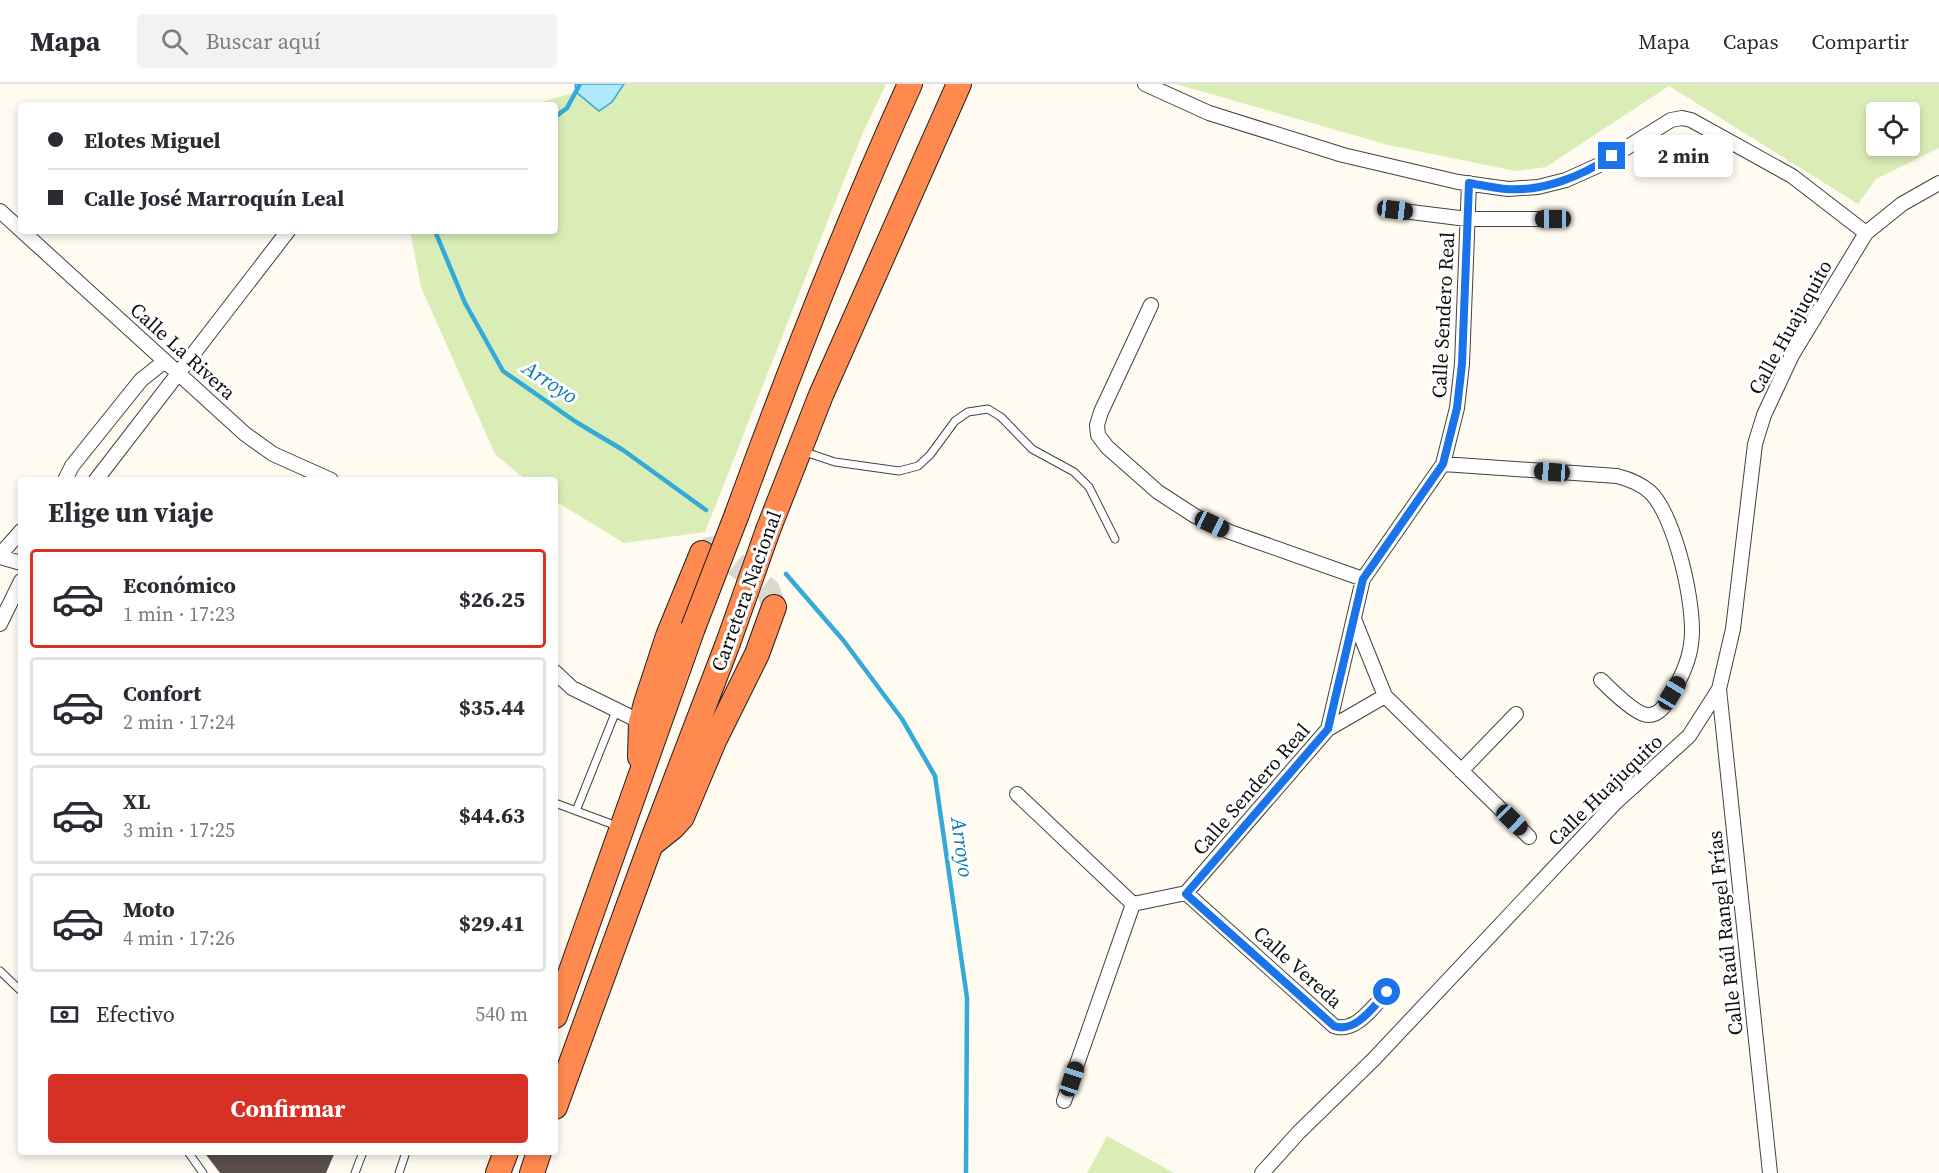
<!DOCTYPE html>
<html lang="es">
<head>
<meta charset="utf-8">
<style>
  :root { --surface:#fff; --page:#f2f2f3; --text:#2b2b33; --muted:#7c7c81; --line:#e1e1e2; --accent:#d93025 }
  body { margin:0; font-family:"Source Serif 4",serif; background:var(--page); color:var(--text); height:100vh; display:flex; flex-direction:column; font-size:22px; white-space:nowrap }
  * { box-sizing:border-box; margin:0 }
  p { font-size:20px; color:var(--muted) }
  .icon { flex:none; width:33px; height:33px; fill:none; stroke:currentColor; stroke-width:2; stroke-linecap:round; stroke-linejoin:round }
  .map { position:relative; flex:1; overflow:hidden }
  .drawer { position:absolute; left:18px; top:393px; width:540px; height:678px; display:flex; flex-direction:column; background:var(--surface); border-radius:6px; box-shadow:0 3px 9px #0003 }
  .drawer>* { flex:none }
  .banner { position:absolute; left:18px; top:18px; width:540px; height:132px; border-radius:6px; box-shadow:0 3px 9px #0003; display:grid; align-content:center; height:132px; padding:0 30px; background:var(--surface) }
  .buttons { position:absolute; left:1866px; top:18px; display:grid; gap:12px }
  .buttons a { display:grid; place-items:center; width:54px; height:54px; border-radius:6px; background:var(--surface); box-shadow:0 3px 9px #0003; font-size:30px }
  .end { position:absolute; width:27px; height:27px; margin:-14px; border:8px solid #1a73e8; background:#fff; box-shadow:0 0 0 3px #fff }
  .from { border-radius:50% }
  .bubble { position:absolute; height:42px; border-radius:6px; background:var(--surface); box-shadow:0 3px 9px #0003; font-size:20px; font-weight:700; line-height:42px; text-align:center }
  .car { position:absolute; width:18px; height:36px; margin:-18px -9px; border-radius:8px; box-shadow:0 0 4px 2px #0007; background:linear-gradient(#222 24%,#8ab4d8 0 40%,#222 0 76%,#8ab4d8 0 86%,#222 0) }
  .banner b { display:flex; align-items:center; gap:21px; height:57px; font-size:22px }
  .banner b+b { border-top:2px solid var(--line) }
  .banner i { width:15px; height:15px; background:var(--text) }
  ul { padding:0; list-style:none }
  li { display:flex; align-items:center; gap:18px; height:99px; margin:0 12px 9px; padding:0 18px; border:3px solid var(--line); border-radius:6px }
  li div { flex:1 }
  li b { display:block; font-size:22px }
  li em { font-style:normal; font-weight:700 }
  li.selected { border-color:var(--accent) }
  li>.icon { width:54px; height:54px; stroke-width:1.5 }
  h2 { padding:0 30px; font-size:27px; line-height:72px }
  .pay { display:flex; align-items:center; gap:15px; height:66px; padding:0 30px; font-size:22px }
  .pay p { margin-inline-start:auto }
  .button { display:flex; gap:12px; margin-top:auto; padding:12px 30px }
  .button a { flex:1; height:69px; border-radius:6px; background:var(--accent); color:#fff; font-size:24px; font-weight:700; line-height:69px; text-align:center }
  header { display:flex; align-items:center; gap:36px; box-sizing:border-box; height:84px; padding:0 30px; background:var(--surface); border-bottom:2px solid var(--line) }
  header strong { font-size:28px }
  nav { display:flex; gap:33px; margin-inline-start:auto; font-size:21px }
  .search { width:420px; height:54px; background:var(--page); display:flex; align-items:center; gap:15px; box-sizing:border-box; padding:0 21px; border-radius:6px; color:var(--muted); font-size:22px }
  .map>svg:first-child { display:block }
</style>
</head>
<body>
<header>
<strong>Mapa</strong>
<div class="search"><svg class="icon" aria-label="search" viewBox="0 0 24 24"><circle cx="10" cy="10" r="6"/><path d="M15 15l6 6"/></svg>Buscar aquí</div>
<nav><a>Mapa</a><a>Capas</a><a>Compartir</a></nav>
</header>
<div class="map">
<svg width="1939" height="1089" viewBox="0 0 1939 1089">
  <rect width="100%" height="100%" fill="#fffbf1"/>
  <!-- green -->
  <path fill="#daedb7" fill-rule="evenodd" d="M582,0H886L861,53L705,448L624,459L555,417V396H526L495,370L421,203L410,147H555V21H531L576,8Z
    M1176,0H1939V64L1876,95L1858,120L1669,2L1546,83L1516,87L1388,61ZM1876,28H1910V62H1876Z
    M1107,1052L1174,1089H1087Z"/>
  <!-- water -->
  <path fill="#b2e8fb" stroke="#33aad8" stroke-width="1.5" d="M575,0H624L612,18L599,27L576,8Z"/>
  <g fill="none" stroke-linecap="round" stroke-linejoin="round">
    <!-- stream -->
    <path stroke="#33aad8" stroke-width="4.5" d="M555,33L567,24L580,0
      M435,147L465,219L503,287L576,338L623,366L706,426
      M786,490L843,556L902,635L935,692L967,914L966,1089"/>
  </g>
  <!-- building -->
  <path fill="#594e4a" d="M204,1068H335L326,1089H220Z"/>
  <g fill="none" stroke-linecap="round" stroke-linejoin="round">
    <!-- highway-tunnel -->
    <path stroke="#dbd8cf" stroke-width="24" stroke-dasharray="24 12" stroke-linecap="butt" d="M705,466L715,464L768,506L774,523"/>
    <defs>
      <path id="lane" d="M802,367L835,378L899,387L918,382L930,371L955,337L968,328L988,325L1001,333L1032,365L1074,388L1089,403L1115,455
        M555,719L617,742
        M576,727L616,627
        M0,887L21,907
        M188,1068L203,1089
        M355,1089L363,1068
        M399,1089L406,1068"/>
      <path id="street" d="M1145,0L1209,29L1343,71L1458,98L1508,105L1538,103L1566,96L1597,82L1671,36L1682,34L1691,36L1792,92L1866,149
        M1395,126L1467,135H1553
        M0,127L21,146
        M22,147L245,350L273,370L331,396
        M1151,221L1101,328L1097,341L1098,351L1107,363L1158,408L1195,432L1230,448L1363,495
        M1443,380L1617,392C1629,395 1640,399 1650,408C1675,431 1697,526 1691,560C1689,578 1680,596 1671,611C1666,620 1660,631 1648,631C1636,631 1610,605 1601,596
        M65,396L72,382L141,296L165,277
        M96,396L288,147
        M0,471L21,447
        M0,473L21,479
        M1354,535L1385,612L1529,753
        M0,540L21,497
        M555,588L572,604L641,638
        M1719,605L1770,1089
        M1328,645L1385,612
        M1461,687L1516,630
        M1017,710L1133,820
        M1186,809L1334,942C1355,950 1374,922 1387,908
        M1064,1017L1133,820L1186,809L1328,645L1363,495L1443,380L1457,324L1462,280L1469,99
        M1262,1089L1299,1048L1374,975L1616,718L1689,652L1719,605L1733,545L1755,360L1764,331L1792,271L1866,149L1902,120L1939,99"/>
      <path id="highway" d="M737,430C790,285 846,141 910,0
        M768,446L821,311L959,0
        M640,673L641,638L646,619L668,552L702,469
        M653,759L673,743L682,733L714,657L757,570L774,523
        M555,932L693,544
        M555,1023L651,760L728,559
        M498,1089L506,1068
        M532,1089L539,1068"/>
    </defs>
    <!-- lane casing -->
    <use href="#lane" stroke="#424242" stroke-width="9"/>
    <!-- street casing -->
    <use href="#street" stroke="#424242" stroke-width="16"/>
    <!-- highway casing -->
    <use href="#highway" stroke="#202020" stroke-width="26"/>
    <!-- lane -->
    <use href="#lane" stroke="#fff" stroke-width="7"/>
    <!-- street -->
    <use href="#street" stroke="#fff" stroke-width="14"/>
    <!-- highway -->
    <use href="#highway" stroke="#ff8a50" stroke-width="24"/>
    <defs>
      <path id="highway-bridge" d="M693,544L737,430
        M728,559L768,446"/>
    </defs>
    <!-- highway-bridge casing -->
    <use href="#highway-bridge" stroke="#202020" stroke-width="26" stroke-linecap="butt"/>
    <!-- highway-bridge -->
    <use href="#highway-bridge" stroke="#ff8a50" stroke-width="24"/>
  </g>
  <g fill="none" stroke-linecap="round" stroke-linejoin="round">
    <!-- route -->
    <path stroke="#1a73e8" stroke-width="8" d="M1387,908C1374,922 1355,950 1334,942L1186,810L1328,645L1363,495L1443,380L1457,324L1462,280L1469,99C1481,101 1494,104 1506,105C1543,108 1582,92 1612,72"/>
  </g>
  <g text-anchor="middle" stroke-width="6" stroke-linejoin="round" paint-order="stroke">
    <!-- street labels -->
    <g font-size="20" fill="#0f0f0f" stroke="#fff">
      <text transform="translate(1443 231) rotate(-87)" y="7">Calle Sendero Real</text>
      <text transform="translate(1790 243) rotate(-61)" y="7">Calle Huajuquito</text>
      <text transform="translate(183 267) rotate(42)" y="7">Calle La Rivera</text>
      <text transform="translate(746 507) rotate(-70)" y="7">Carretera Nacional</text>
      <text transform="translate(1251 705) rotate(-49)" y="7">Calle Sendero Real</text>
      <text transform="translate(1605 706) rotate(-44)" y="7">Calle Huajuquito</text>
      <text transform="translate(1725 849) rotate(-96)" y="7">Calle Raúl Rangel Frías</text>
      <text transform="translate(1298 883) rotate(42)" y="7">Calle Vereda</text>
    </g>
    <!-- water labels -->
    <g font-size="21" font-style="italic" fill="#0e7aac" stroke="#fff">
      <text transform="translate(550 298) rotate(33)" y="7">Arroyo</text>
      <text transform="translate(962 763) rotate(82)" y="7">Arroyo</text>
    </g>
  </g>
</svg>
<div class="buttons">
<a><svg class="icon" aria-label="locate" viewBox="0 0 24 24"><circle cx="12" cy="12" r="6"/><path d="M12 2v4M12 18v4M2 12h4M18 12h4"/></svg></a>
</div>
<i class="end from" style="left:1387px;top:908px"></i>
<i class="end" style="left:1612px;top:72px"></i>
<div class="bubble" style="left:1634px;top:51px;width:99px">2 min</div>
<i class="car" style="left:1395px;top:126px;rotate:97deg"></i>
<i class="car" style="left:1553px;top:135px;rotate:270deg"></i>
<i class="car" style="left:1552px;top:388px;rotate:274deg"></i>
<i class="car" style="left:1212px;top:440px;rotate:115deg"></i>
<i class="car" style="left:1672px;top:609px;rotate:31deg"></i>
<i class="car" style="left:1512px;top:736px;rotate:134deg"></i>
<i class="car" style="left:1072px;top:995px;rotate:19deg"></i>
<div class="banner">
<b><i class="from"></i>Elotes Miguel</b>
<b><i></i>Calle José Marroquín Leal</b>
</div>
<section class="drawer">
<h2>Elige un viaje</h2>
<ul>
<li class="selected"><svg class="icon" aria-label="car" viewBox="0 0 24 24"><path d="M5 17H2v-5l4-1 3-4h7l3 4 3 1v5h-3M9 17h6M6 11h13"/><circle cx="7" cy="17" r="2"/><circle cx="17" cy="17" r="2"/></svg><div><b>Económico</b><p>1 min · 17:23</p></div><em>$26.25</em></li>
<li><svg class="icon" aria-label="car" viewBox="0 0 24 24"><path d="M5 17H2v-5l4-1 3-4h7l3 4 3 1v5h-3M9 17h6M6 11h13"/><circle cx="7" cy="17" r="2"/><circle cx="17" cy="17" r="2"/></svg><div><b>Confort</b><p>2 min · 17:24</p></div><em>$35.44</em></li>
<li><svg class="icon" aria-label="car" viewBox="0 0 24 24"><path d="M5 17H2v-5l4-1 3-4h7l3 4 3 1v5h-3M9 17h6M6 11h13"/><circle cx="7" cy="17" r="2"/><circle cx="17" cy="17" r="2"/></svg><div><b>XL</b><p>3 min · 17:25</p></div><em>$44.63</em></li>
<li><svg class="icon" aria-label="car" viewBox="0 0 24 24"><path d="M5 17H2v-5l4-1 3-4h7l3 4 3 1v5h-3M9 17h6M6 11h13"/><circle cx="7" cy="17" r="2"/><circle cx="17" cy="17" r="2"/></svg><div><b>Moto</b><p>4 min · 17:26</p></div><em>$29.41</em></li>
</ul>
<div class="pay"><svg class="icon" aria-label="cash" viewBox="0 0 24 24"><path d="M3 7h18v10H3z"/><circle cx="12" cy="12" r="2"/></svg>Efectivo<p>540 m</p></div>
<div class="button"><a>Confirmar</a></div>
</section>
</div>
</body>
</html>
